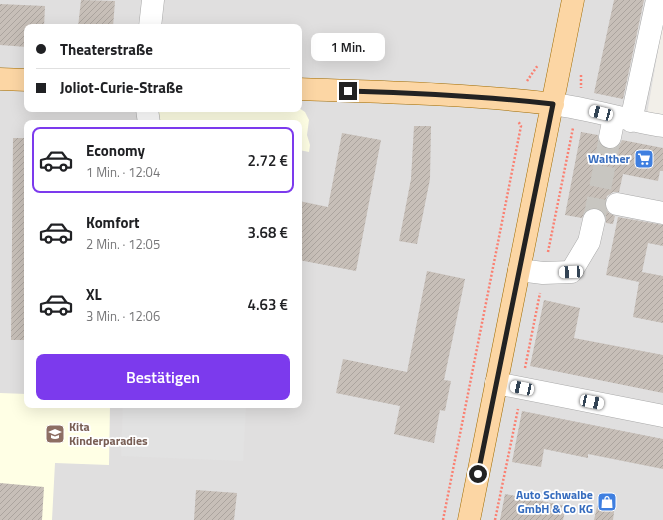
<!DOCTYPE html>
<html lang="de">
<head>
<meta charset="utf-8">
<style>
  :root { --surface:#fff; --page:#f6f6f6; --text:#202124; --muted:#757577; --line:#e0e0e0; --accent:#7c3aed }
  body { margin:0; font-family:"Titillium Web",sans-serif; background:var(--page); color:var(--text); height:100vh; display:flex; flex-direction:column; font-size:15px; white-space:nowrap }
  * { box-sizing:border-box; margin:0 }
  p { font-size:13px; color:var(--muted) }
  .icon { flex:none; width:22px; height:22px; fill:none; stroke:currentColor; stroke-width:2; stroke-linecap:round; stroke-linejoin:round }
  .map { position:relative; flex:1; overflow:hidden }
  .side { position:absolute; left:24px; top:120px; width:278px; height:288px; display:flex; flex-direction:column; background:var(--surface); border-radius:8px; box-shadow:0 4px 16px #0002 }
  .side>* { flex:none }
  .guide { position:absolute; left:24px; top:24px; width:278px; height:88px; border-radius:8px; box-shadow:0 4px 16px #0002; display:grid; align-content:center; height:88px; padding:0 12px; background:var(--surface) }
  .end { position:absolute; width:18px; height:18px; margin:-9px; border:5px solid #222; background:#fff; box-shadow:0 0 0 2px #fff }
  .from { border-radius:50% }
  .bubble { position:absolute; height:28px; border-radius:8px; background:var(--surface); box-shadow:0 4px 16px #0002; font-size:13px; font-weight:600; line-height:28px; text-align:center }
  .car { position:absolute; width:12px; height:24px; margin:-12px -6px; border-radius:5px; box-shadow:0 0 3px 1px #0007; background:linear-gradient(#fff 24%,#345 0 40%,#fff 0 76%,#345 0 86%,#fff 0) }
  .guide b { display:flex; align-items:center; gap:14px; height:38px; font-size:15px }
  .guide b+b { border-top:1px solid var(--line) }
  .guide i { width:10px; height:10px; background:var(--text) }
  ul { padding:7px 0 0; list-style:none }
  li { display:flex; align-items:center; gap:12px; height:66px; margin:0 8px 6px; padding:0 4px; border:2px solid transparent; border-radius:8px }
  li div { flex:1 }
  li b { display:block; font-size:15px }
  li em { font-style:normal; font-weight:600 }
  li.selected { border-color:var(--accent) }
  li>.icon { width:36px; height:36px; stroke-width:1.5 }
  .action { display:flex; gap:8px; margin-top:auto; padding:8px 12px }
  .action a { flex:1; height:46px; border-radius:8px; background:var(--accent); color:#fff; font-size:16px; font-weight:600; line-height:46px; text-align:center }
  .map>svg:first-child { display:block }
</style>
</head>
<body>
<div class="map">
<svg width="663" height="520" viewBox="0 0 663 520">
  <defs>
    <pattern id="building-hatch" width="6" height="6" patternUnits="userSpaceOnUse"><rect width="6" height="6" fill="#c7bfb8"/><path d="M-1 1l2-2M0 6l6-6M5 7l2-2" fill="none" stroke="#aba49e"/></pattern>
  </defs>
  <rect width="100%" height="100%" fill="#f2efe9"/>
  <!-- residential -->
  <path fill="#e0dfdf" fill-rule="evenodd" d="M0,0H663V22L647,114L663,117V520H0ZM27,27H299V109H27ZM27,123H299V405H27Z"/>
  <!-- education -->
  <path fill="#ffffe5" d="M299,108L305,112L309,120L307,135L310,145L309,152L299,150V123H158L157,109H299Z
    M0,393L27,394V405H110L109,465L55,463L52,520H0Z"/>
  <!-- parking -->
  <path fill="#e2e2e2" d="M123,405H246L243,461L121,456Z"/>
  <!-- building -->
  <path fill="url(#building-hatch)" d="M81,0L115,1L113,27H78Z
    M614,0H644L623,99L594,93Z
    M0,4L45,6L44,27H27V47L0,45Z
    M414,126H431L430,179L417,244L399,241L411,179Z
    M581,132L598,135V141L601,146L608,149H614L619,146L622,140L663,148V171H660L658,181L623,174L619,192H613L607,196L605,202V208L609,213L615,216L613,224L606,223V217L603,211L596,208H591L585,211L582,218L565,215Z
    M342,133L381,140L356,271L299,260V201L328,207Z
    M13,138H27V340H11Z
    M618,217L663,225V246L648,243L642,272L663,276V323L633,317L639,282L606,275Z
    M427,271L465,279L444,380L451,381L445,411L440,410L434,443L394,434L400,406L336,393L343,359L407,372Z
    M544,300L580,308L574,338L663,355V393L530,366Z
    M522,411L663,439V469L588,454V458L544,449L541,467L512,462Z
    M0,483L44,487L42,520H0Z
    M196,490L237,493L234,520H194Z
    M505,494L566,506L563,520H500Z
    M600,494L616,496L613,520H594Z"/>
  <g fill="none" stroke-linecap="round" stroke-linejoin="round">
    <!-- minor-tunnel -->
    <path stroke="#c8c6c1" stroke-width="22" stroke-dasharray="22 11" stroke-linecap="butt" d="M594,220L610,137"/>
    <defs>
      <path id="minor" d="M150,27L153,0
        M553,104C590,109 626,120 663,126
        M147,109L149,123
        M631,121L657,0
        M610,137L614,117
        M617,204L663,213
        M519,270L543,273L571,272L589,242L594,220
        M496,383L663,416"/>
      <path id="major" d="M0,79L27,80
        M299,89C384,92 469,94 553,104
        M469,520L573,0"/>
    </defs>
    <!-- minor casing -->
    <use href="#minor" stroke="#a9a9a9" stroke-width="23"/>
    <!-- major casing -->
    <use href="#major" stroke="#a06b00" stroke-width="23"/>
    <!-- path -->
    <path stroke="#fa8072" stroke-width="2.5" stroke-dasharray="2 2" stroke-linecap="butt" d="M581,75V88
      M527,81L538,65
      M548,252L573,128
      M525,368L540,293
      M443,520L521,126L518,121
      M495,520L518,409"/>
    <!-- minor -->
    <use href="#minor" stroke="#fff" stroke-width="22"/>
    <!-- major -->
    <use href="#major" stroke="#fcd6a4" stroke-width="22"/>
  </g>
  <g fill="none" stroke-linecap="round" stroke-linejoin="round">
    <!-- route -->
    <path stroke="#222" stroke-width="5" d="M348,91C416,93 485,96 553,104L478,474"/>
  </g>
  <!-- icons -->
  <defs>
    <symbol id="supermarket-square" viewBox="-11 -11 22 22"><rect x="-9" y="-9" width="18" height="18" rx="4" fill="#3f7fe0" stroke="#fff"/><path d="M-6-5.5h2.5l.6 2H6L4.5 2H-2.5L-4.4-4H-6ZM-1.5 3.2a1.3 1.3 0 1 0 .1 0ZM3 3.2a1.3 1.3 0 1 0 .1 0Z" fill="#fff"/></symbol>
    <symbol id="school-square" viewBox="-11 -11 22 22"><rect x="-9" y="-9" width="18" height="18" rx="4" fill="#8d6e63" stroke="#fff"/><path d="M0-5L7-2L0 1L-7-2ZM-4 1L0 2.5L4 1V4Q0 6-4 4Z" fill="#fff"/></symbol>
    <symbol id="shop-square" viewBox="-11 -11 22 22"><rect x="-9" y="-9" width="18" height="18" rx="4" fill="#3f7fe0" stroke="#fff"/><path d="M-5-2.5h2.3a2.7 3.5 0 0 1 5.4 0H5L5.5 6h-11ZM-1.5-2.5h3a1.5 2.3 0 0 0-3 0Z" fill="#fff"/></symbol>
  </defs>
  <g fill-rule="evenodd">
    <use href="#supermarket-square" x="633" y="148" width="22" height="22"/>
    <use href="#school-square" x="44" y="423" width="22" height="22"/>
    <use href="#shop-square" x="596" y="491" width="22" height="22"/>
  </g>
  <g text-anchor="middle" stroke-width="3.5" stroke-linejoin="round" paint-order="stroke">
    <!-- shop labels -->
    <g font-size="12" font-weight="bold" fill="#366cbe" stroke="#fff" text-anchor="end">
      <text x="630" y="163">Walther</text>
      <text x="593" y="499">Auto Schwalbe<tspan x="593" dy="14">GmbH &amp; Co KG</tspan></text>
    </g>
    <!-- education labels -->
    <g font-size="12" font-weight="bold" fill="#785e54" stroke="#fff" text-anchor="start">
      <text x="69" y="431">Kita<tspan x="69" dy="14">Kinderparadies</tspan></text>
    </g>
  </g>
</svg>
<i class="end from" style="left:478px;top:474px"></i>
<i class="end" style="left:348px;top:91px"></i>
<div class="bubble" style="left:311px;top:33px;width:74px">1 Min.</div>
<i class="car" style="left:601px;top:113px;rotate:285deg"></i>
<i class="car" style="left:571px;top:272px;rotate:267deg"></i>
<i class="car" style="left:522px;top:388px;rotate:282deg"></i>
<i class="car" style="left:592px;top:402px;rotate:102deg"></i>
<div class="guide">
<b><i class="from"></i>Theaterstraße</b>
<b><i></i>Joliot-Curie-Straße</b>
</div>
<section class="side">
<ul>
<li class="selected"><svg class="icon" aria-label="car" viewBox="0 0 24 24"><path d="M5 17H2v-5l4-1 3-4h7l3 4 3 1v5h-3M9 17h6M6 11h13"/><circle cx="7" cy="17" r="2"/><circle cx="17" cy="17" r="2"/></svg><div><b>Economy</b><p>1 Min. · 12:04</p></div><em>2.72 €</em></li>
<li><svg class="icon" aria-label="car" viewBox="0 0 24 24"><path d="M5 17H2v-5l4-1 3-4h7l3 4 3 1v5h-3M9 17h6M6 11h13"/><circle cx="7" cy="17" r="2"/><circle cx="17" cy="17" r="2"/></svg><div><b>Komfort</b><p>2 Min. · 12:05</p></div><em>3.68 €</em></li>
<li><svg class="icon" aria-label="car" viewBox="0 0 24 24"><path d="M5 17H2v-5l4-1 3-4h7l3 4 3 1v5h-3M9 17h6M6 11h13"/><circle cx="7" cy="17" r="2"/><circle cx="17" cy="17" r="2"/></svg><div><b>XL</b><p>3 Min. · 12:06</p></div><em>4.63 €</em></li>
</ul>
<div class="action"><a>Bestätigen</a></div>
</section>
</div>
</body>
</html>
